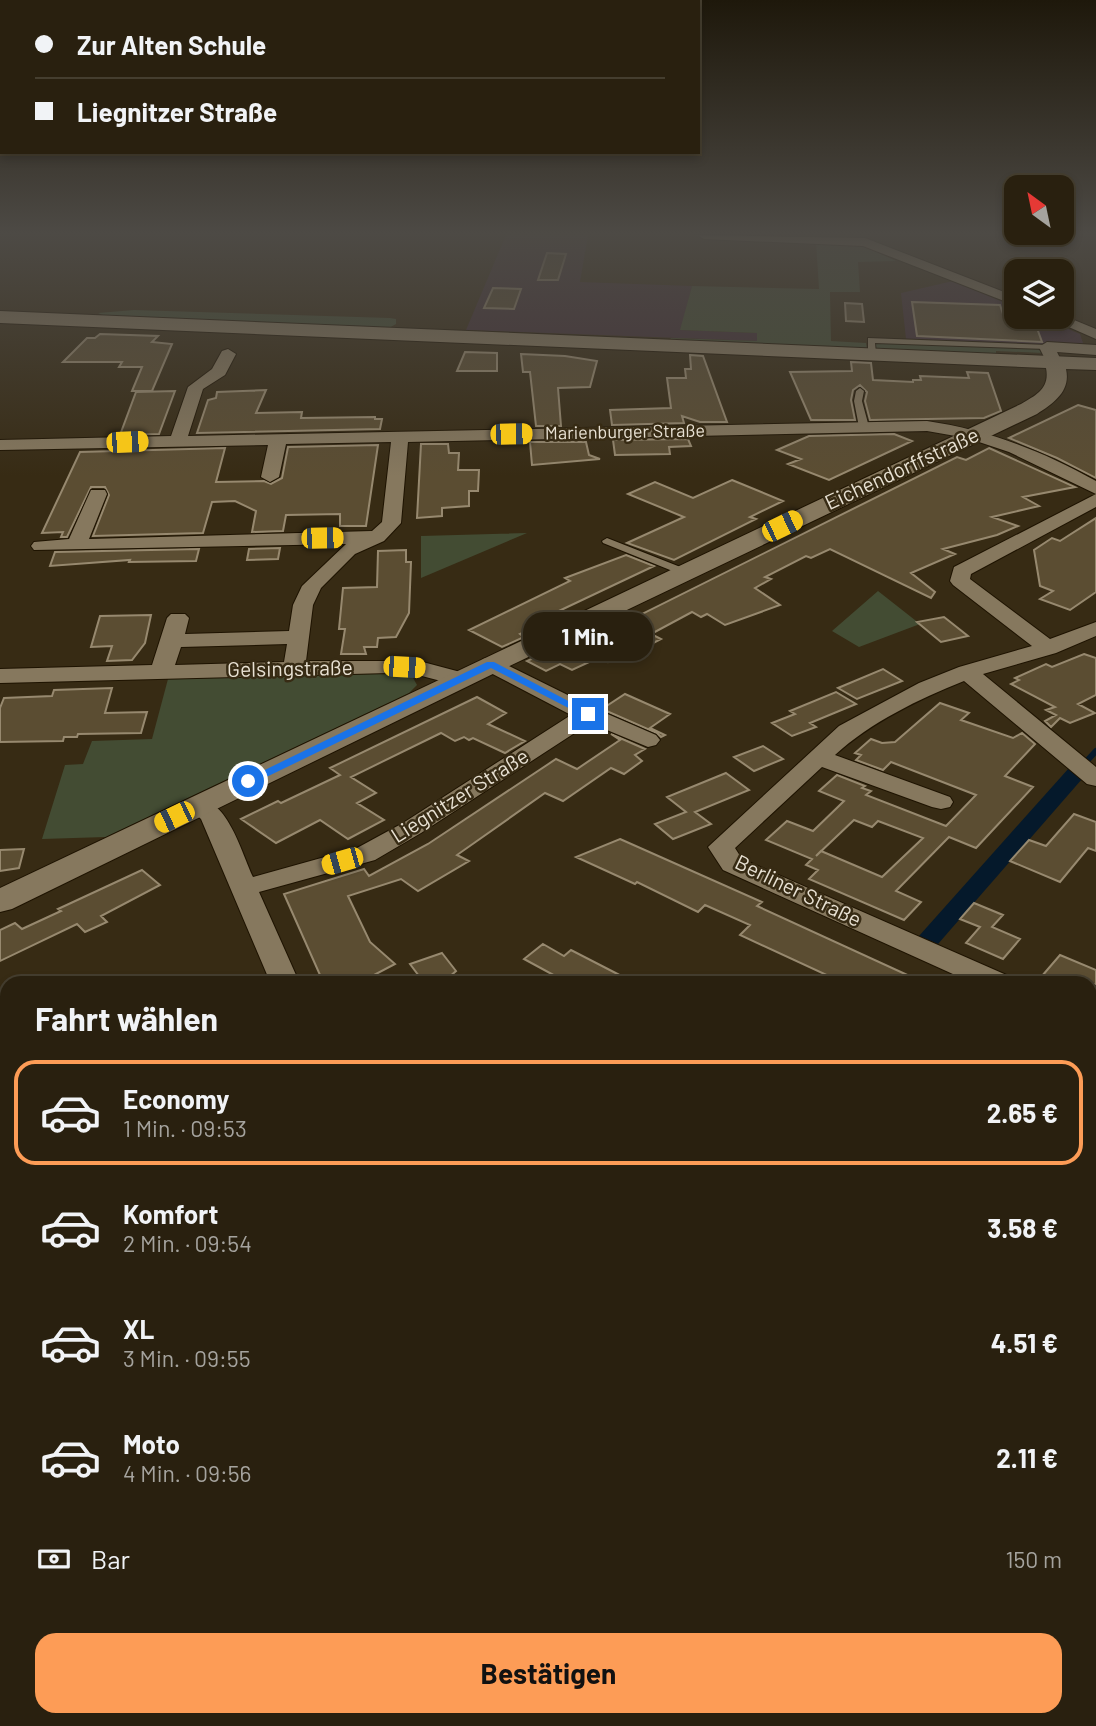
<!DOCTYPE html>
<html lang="de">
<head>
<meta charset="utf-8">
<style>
  :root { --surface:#29200f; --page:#312818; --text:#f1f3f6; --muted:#a5a39e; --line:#453e2f; --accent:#fd9c56 }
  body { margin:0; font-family:Barlow,sans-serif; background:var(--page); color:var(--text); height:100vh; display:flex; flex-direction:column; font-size:26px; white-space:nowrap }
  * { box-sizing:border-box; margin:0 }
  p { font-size:23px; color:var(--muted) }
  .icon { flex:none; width:38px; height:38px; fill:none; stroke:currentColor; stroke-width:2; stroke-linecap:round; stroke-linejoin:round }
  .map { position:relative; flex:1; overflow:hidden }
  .sheet { position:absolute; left:0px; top:976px; width:1097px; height:751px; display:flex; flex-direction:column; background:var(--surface); border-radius:21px 21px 0 0; box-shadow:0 4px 10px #0003,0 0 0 2px var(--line) }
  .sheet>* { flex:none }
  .guide { position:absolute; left:0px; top:0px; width:700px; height:154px; box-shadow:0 4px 10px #0003,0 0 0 2px var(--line); display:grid; align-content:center; height:154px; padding:0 35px; background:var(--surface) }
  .needle { width:46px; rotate:327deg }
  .controls { position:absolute; left:1004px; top:175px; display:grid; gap:14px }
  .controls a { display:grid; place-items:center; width:70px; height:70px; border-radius:14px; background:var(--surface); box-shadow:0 4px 10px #0003,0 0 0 2px var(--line); font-size:35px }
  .end { position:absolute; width:32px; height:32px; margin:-16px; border:9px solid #1a73e8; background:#fff; box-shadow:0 0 0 4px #fff }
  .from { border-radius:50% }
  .bubble { position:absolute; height:49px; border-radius:21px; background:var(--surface); box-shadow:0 4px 10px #0003,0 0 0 2px var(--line); font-size:23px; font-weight:700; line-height:49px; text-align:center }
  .car { position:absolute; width:21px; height:42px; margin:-21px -10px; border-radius:9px; box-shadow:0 0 5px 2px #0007; background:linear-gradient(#f5c518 24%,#345 0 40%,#f5c518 0 76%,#345 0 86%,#f5c518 0) }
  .guide b { display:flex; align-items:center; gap:24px; height:66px; font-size:26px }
  .guide b+b { border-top:2px solid var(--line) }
  .guide i { width:18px; height:18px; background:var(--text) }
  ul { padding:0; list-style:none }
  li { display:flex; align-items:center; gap:21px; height:105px; margin:0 14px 10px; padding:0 21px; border:4px solid transparent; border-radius:21px }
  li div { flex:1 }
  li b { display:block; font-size:26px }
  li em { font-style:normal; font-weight:700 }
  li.on { border-color:var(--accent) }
  li>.icon { width:63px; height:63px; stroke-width:1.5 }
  h2 { padding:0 35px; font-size:32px; line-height:84px }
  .pay { display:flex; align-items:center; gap:18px; height:77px; padding:0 35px; font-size:26px }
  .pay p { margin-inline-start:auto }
  .primary-button { display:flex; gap:14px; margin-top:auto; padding:14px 35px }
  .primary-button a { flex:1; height:80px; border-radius:21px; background:var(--accent); color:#111; font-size:28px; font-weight:700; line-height:80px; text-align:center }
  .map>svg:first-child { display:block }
</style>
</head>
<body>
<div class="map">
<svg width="1096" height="1726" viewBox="0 0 1096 1726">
  <rect width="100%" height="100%" fill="#372b14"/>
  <!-- industrial -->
  <path fill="#412e36" d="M506,235H588L580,282L692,286L681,330L758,333L757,341L466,330Z
    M953,281L1017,308V317H1039L1080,334L1084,346L906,339L901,293Z"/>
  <!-- green -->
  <path fill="#434c33" d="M816,241L859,244L896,261L858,262L860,292H830L831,341L866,343L867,349L675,342L670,338L757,341V333L680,330L692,286L819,289Z
    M134,310L390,318L396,319V324L387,329L105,316L98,313Z
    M875,343L1038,349L1043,353L996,351V356L876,349Z
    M527,533L421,578V536Z
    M878,591L920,624L859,647L832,631Z
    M374,673L412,676L417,685L409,693L106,837L42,839L65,765L83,764L92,741L152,739L168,679Z
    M1096,1529V1726H1082L1077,1720H1090V1537Z"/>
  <!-- water -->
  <path fill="#05192b" d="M1069,768L1082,779L938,944L919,936Z"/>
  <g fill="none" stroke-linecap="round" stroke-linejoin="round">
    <!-- stream -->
    <path stroke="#05192b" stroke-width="6" d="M1083,765L1096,751"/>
  </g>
  <!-- building -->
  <path fill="#5b4d32" stroke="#97896f" stroke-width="2" fill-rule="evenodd" d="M547,253L566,254L558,280H538Z
    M493,288L521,289L514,309L484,308Z
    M912,302L1000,305L1003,314H1010L1011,319L1034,320L1042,342L917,336Z
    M845,303L862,304L864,322L846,321Z
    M100,334L158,336L152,342L172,344L152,391H132L142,367H119L122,362H63L87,338H95Z
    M465,352L497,353V371H457Z
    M521,354L565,356L597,361L590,387L558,388L561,426H536L530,372H523Z
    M690,355L703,356L727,422H700L682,416L684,423L612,425L610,410L671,408L667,378H686L685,369H691Z
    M851,362L871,363L873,380L913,382V380H921L920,376L969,378L967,372L988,373L1001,411L984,418L870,420L865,401L867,392L860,385L853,390L851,400L855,420H811L790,372L852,371Z
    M266,390L256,413L302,412L301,418L375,417V419H382L380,429L197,433L208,400L216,398L217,392Z
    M175,391L159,434L120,435L136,392Z
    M1078,405L1096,410V478L1057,458L1009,438Z
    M894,434L912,441L829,480L788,464L801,459L777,450L809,436Z
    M688,439L691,446L669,447L670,454L615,455L613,440Z
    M530,442H586L589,455L600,459L532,465Z
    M421,444H448L449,453H459L458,470H479L478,491H469V506L442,508V516L417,518Z
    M378,445L366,526H340V514L286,515L283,531L252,532L256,511L235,501L212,502L203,533L93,536L109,495L105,487H91L67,537H61L63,532L42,533L80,452L225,448L216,482L264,481L271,484L282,478L288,447Z
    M989,448L1075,487L1023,497L1039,506L992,517L1018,526L997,535L943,549L955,554L911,573L935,592L931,598L830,549L811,558L806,556L765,577L771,579L755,588L780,605L725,625L707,614L701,617L692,612L651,634L661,639L619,661L614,659L608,662L600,657L572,670L560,664L546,671L527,661L550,650L560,655L957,457L966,460Z
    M732,480L783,501L750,517L756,519L674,560L627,543L684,517L628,494L655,482L693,498Z
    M1096,518V592L1070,610L1040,599L1053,591L1040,586L1034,550L1052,538L1060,541Z
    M280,548L278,559L247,560L249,549Z
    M199,549L196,561L129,562L130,560L50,566L55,552Z
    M406,550V562H411L409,613L396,637L378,638L377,647H364L366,654H341L345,629H339L343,588L377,587L378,551Z
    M626,555L654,566L525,627L529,630L520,634L524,637L502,647L469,630L570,581L565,578Z
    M151,615L145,643L132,660L107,661L112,646L91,647L100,616Z
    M944,617L968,636L941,642L917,622Z
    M1084,654L1096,658V695L1078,704L1095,713L1070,723L1060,718L1051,727L1045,721L1056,715L1046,710L1055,707L1011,684L1019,680L1015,678L1046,664L1052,667Z
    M883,669L902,681L857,699L838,688Z
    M112,688L105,713L147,712L141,733L78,734L77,737H64L63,741L0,742V708L4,698L52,696L54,690Z
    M836,692L856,704L810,723L816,727L792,736L772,723L795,714L790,711Z
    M625,694L670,714L650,728L665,735L661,737L657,733L602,709Z
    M477,697L506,713L488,724L525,741L505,753L473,738L469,740L464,737L455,741L441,733L351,777L376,793L357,803L384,820L348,839L320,820L276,843L241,819L278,801L281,803L340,775L330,768Z
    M940,703L969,713L961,720L1013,738L1022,733L1035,744L1005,776L1033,787L976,848L949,837L896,891L921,902L904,920L809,879L818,870L806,865L812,859L766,840L787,821L813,831L844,801L819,791L837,775L865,786L862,788L871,791L866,795L946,826L976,795L891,762L883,770L856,760L861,755L855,753L871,739L882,743L895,742ZM854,820L872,827L878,821L923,838L882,877L821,851L816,856Z
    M611,734L645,749L635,755L642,761L624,774L611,768L563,801L545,793L457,855L469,861L418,891L401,879L348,896L370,942L395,964L357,984H324L284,894L364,869L369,876L428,844L556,759L577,769L620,740Z
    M763,746L783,759L754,771L734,757Z
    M726,773L749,790L695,812L711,824L673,839L655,824L686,812L667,797Z
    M1074,814L1096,822V851L1088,848L1060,882L1010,861L1029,840L1046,846Z
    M620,839L762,902L757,906L927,984H846L740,935L750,925L705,905L698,912L637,882L635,884L576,857Z
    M24,849L19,868L0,871V850Z
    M142,870L160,885L101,916L107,922L85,932L77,924L0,961V930L15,923L22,929L61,911L58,909Z
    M974,903L1003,915L992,927L1020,939L1003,959L966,943L980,927L960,919Z
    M543,944L564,956L571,950L637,984H570L524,959Z
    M442,953L456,971L441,984H425L410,964Z
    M1060,955L1096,970V984H1060L1042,976Z"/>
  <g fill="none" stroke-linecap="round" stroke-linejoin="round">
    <defs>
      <path id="service" d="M868,338L1047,345L1051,347L1047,349L875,343L876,354L872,357L868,354Z
        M860,388L864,391L862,401L869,427L864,430L859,427L854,401L856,391Z
        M607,538L688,570L689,572L684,575L680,574L603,543L602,541Z"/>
      <path id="minor" d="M697,235L865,238L1017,297V306L863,246L704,239Z
        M1062,315L1096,329V339L1046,317Z
        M1047,342L1096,345V355L1057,352L1062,362L1060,365H1048L1039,347Z
        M228,349L236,354L225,375L203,389L188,436L927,421C988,430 1043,451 1096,481V507L971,574L970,579L1050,639L1096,622V636L1056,653L983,674L1096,767V786L1087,784L964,681C919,699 871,722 835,755L950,797L953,802L950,807L941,809L932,807L822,767L735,848L742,859L1011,977L1015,984H975L723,870L708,847L839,726L919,683L959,667L1032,646L953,585L950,581L954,567L1096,494L1009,452L967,438L927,431L408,442L401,523L384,541L355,554L321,588L313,605L306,661H419L468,674L471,679L468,684L460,686L418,675L390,673L0,683V669L152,665L167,618L171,614H185L189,618L185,634L289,631L293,605L302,586L346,544L34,550L31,546L34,542L69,539L91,490H105L107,494L89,539L372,531L382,522L391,442L286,444L279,477L270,482L261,477L268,445L0,450V440L171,436L188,387L212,369L222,351ZM287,644L284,662L175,665L181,647Z
        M491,657L596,709L656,735L660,740L656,745L648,747L590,723L421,833L375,860L259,892L300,984H271L201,819L186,805L190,800C226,791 241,852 253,877L357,848L403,823L571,715L483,669L480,664L483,659Z
        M1090,1013L1096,1015V1036L1090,1034Z
        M1096,1158V1187L1090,1189V1160Z
        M7,1262V1293L0,1295V1264Z
        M7,1630V1675L0,1678V1633Z
        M594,1720H639L641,1726H597Z"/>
      <path id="tertiary" d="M0,311L1096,358V370L1066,369C1071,391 1054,403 1037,414L501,670L12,909L0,912V888L1021,404C1037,395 1050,388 1046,368L0,323Z"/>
    </defs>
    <!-- service casing -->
    <use href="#service" stroke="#1e1300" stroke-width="2"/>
    <!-- minor casing -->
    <use href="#minor" stroke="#1e1300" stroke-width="2"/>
    <!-- tertiary casing -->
    <use href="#tertiary" stroke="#1e1300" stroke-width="2"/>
    <!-- service -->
    <use href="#service" fill="#86785e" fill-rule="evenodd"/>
    <!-- minor -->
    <use href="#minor" fill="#86785e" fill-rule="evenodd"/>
    <!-- tertiary -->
    <use href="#tertiary" fill="#86785e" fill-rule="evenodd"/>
  </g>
  <!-- sky -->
  <linearGradient id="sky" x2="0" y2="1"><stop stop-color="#1e180b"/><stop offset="0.49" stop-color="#4d4a45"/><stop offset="1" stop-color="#4d4a45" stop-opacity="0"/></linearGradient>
  <rect width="1096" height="476" fill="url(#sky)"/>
  <!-- route -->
  <path fill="#1a73e8" d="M487,662H494L593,714L584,716L491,668L252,784L242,781Z"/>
  <g text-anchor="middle" stroke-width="5" stroke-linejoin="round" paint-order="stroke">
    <!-- far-street labels -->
    <g font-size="18" fill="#e8e1d3" stroke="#372b14">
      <text transform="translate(625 432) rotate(-1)" y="6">Marienburger Straße</text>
    </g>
    <!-- street labels -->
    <g font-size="21" fill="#e8e1d3" stroke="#372b14">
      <text transform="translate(902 469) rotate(-25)" y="7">Eichendorffstraße</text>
      <text transform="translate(290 669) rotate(-1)" y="7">Gelsingstraße</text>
      <text transform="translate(460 796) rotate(-32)" y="7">Liegnitzer Straße</text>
      <text transform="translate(798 891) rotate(26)" y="7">Berliner Straße</text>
    </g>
  </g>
</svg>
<div class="controls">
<a><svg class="needle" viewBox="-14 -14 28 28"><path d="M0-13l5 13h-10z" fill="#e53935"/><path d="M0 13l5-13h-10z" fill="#a5a39e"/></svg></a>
<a><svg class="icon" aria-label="layers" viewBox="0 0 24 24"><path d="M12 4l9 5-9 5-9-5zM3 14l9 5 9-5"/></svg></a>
</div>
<i class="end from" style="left:248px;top:781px"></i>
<i class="end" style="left:588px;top:714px"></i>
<div class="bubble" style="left:523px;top:612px;width:130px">1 Min.</div>
<i class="car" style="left:511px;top:434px;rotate:89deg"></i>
<i class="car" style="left:127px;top:442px;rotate:88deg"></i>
<i class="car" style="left:782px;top:526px;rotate:64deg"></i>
<i class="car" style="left:322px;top:538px;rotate:89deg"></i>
<i class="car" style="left:404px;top:667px;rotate:93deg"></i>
<i class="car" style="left:174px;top:817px;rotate:244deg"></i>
<i class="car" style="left:342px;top:861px;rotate:254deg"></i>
<div class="guide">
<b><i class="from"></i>Zur Alten Schule</b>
<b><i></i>Liegnitzer Straße</b>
</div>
<section class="sheet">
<h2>Fahrt wählen</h2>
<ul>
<li class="on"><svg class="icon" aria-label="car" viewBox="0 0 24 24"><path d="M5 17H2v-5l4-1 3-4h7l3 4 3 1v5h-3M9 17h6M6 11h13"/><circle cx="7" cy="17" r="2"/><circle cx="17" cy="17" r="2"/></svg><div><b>Economy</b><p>1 Min. · 09:53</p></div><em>2.65 €</em></li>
<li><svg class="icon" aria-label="car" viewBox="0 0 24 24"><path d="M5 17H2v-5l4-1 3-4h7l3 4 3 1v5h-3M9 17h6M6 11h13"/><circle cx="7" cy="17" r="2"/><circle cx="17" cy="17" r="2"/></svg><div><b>Komfort</b><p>2 Min. · 09:54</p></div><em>3.58 €</em></li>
<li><svg class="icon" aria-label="car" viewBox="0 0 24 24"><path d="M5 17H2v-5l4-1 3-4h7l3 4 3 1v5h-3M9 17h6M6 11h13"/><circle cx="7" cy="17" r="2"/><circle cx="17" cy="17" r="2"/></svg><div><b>XL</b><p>3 Min. · 09:55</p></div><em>4.51 €</em></li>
<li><svg class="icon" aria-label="car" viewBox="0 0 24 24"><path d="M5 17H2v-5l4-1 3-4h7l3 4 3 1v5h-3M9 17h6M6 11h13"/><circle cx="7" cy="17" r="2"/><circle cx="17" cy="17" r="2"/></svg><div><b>Moto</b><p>4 Min. · 09:56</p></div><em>2.11 €</em></li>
</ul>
<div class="pay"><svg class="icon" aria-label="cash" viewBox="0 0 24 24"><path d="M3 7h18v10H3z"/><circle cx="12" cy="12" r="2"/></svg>Bar<p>150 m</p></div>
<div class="primary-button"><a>Bestätigen</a></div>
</section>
</div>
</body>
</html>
